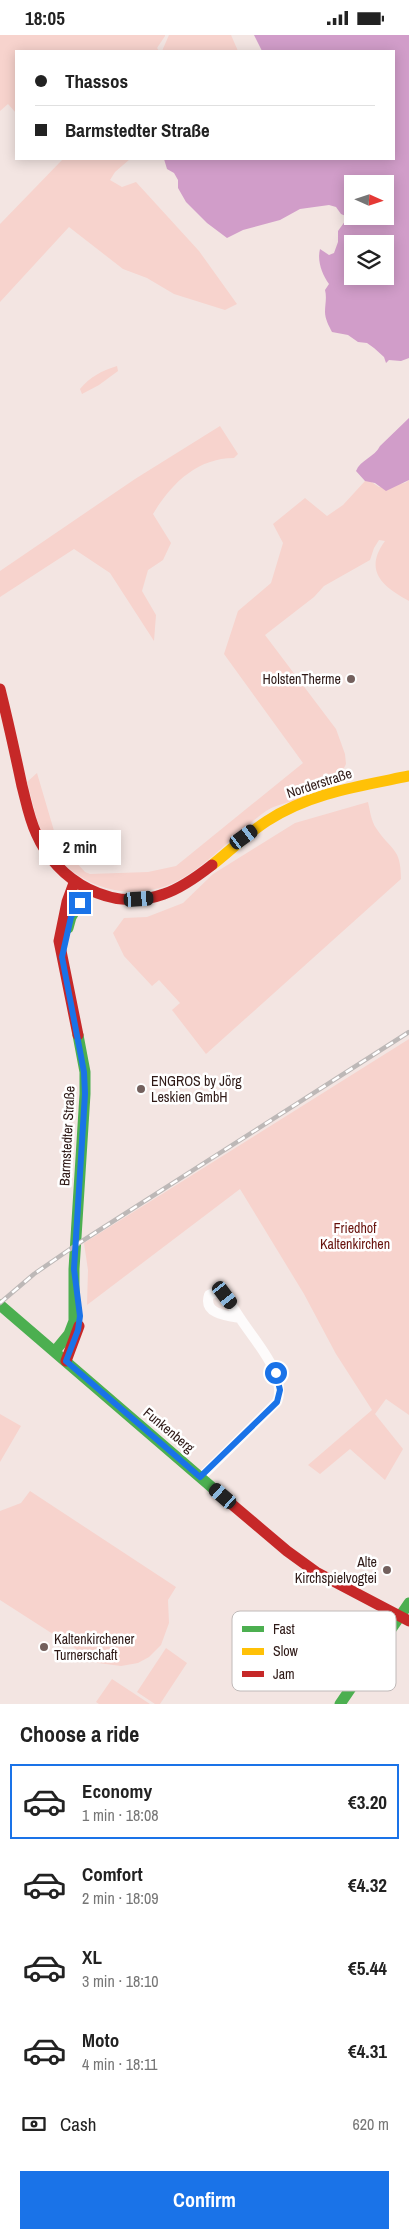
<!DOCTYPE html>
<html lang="en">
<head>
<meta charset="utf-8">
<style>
  :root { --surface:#fff; --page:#f2f2f2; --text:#222; --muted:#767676; --line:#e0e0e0; --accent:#1a73e8 }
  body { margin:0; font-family:"Archivo Narrow",sans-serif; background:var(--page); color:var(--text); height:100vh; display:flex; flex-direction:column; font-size:19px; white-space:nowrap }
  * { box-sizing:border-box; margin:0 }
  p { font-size:16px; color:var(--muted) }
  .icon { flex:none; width:28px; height:28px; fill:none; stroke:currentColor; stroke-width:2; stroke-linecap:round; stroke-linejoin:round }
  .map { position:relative; height:1669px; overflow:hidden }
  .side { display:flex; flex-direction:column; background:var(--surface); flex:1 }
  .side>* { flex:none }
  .top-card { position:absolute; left:15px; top:15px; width:380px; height:110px; border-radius:0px; box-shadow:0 2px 12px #0003; display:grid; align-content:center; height:110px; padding:0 20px; background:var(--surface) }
  .needle { width:32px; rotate:93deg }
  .fabs { position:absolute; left:344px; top:140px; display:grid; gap:10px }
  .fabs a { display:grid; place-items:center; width:50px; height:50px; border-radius:0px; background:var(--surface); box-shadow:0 2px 12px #0003; font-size:25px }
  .end { position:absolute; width:22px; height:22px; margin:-11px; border:6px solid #1a73e8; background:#fff; box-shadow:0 0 0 2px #fff }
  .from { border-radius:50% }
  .bubble { position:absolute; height:35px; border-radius:0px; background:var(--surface); box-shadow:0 2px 12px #0003; font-size:16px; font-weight:700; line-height:35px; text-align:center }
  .car { position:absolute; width:15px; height:30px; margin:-15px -8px; border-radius:6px; box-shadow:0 0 4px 1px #0007; background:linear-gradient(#222 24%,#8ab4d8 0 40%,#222 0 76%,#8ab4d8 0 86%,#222 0) }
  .top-card b { display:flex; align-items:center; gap:18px; height:48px; font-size:19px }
  .top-card b+b { border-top:1px solid var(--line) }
  .top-card i { width:12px; height:12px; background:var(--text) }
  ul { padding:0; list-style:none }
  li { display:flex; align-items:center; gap:15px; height:75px; margin:0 10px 8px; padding:0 10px; border:2px solid transparent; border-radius:0px }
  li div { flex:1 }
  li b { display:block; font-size:19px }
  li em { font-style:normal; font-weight:700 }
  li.active { border-color:var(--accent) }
  li>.icon { width:45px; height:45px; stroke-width:1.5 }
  h2 { padding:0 20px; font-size:22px; line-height:60px }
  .pay { display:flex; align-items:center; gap:12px; height:55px; padding:0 20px; font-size:19px }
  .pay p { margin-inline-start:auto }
  .button { display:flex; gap:10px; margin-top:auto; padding:10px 20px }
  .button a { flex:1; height:58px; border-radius:0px; background:var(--accent); color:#fff; font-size:20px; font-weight:700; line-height:58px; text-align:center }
  .status { display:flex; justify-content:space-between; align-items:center; height:35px; padding:0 25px; background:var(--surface); direction:ltr }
  .status svg { height:14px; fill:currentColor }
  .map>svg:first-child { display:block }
</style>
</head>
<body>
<div class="status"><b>18:05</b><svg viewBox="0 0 49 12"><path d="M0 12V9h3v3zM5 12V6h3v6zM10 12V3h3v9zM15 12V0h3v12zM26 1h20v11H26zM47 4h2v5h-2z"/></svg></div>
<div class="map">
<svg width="409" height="1669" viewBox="0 0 409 1669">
  <rect width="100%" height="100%" fill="#f3e5e2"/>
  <!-- green -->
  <path fill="#f7d3cd" d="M0,0H165V1L157,13L159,16H16V78L8,69L0,76Z
    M169,0H231L238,16H162Z
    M63,124H130L115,137L110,145L122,152L136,147L199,216L237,269L225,275L174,259L147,243L123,234L69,192L0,267V189Z
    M117,331L118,336L99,350L82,359L80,354C90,342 101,336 117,331Z
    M220,391L238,419L234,423C197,423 171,449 153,479L171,508L163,525L148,535L142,556L156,580L154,606L110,538L74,514L0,562V536L135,444Z
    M409,445V566C383,552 363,536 385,506L379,505L374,513L370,525L324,551L314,562L265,600L336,694L345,719L346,729L343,735C329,744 316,755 301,763C290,768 276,769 266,776C238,796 215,823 186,841C135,874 67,853 42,798C35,782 32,763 27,747L37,738L57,806L85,837L90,839L148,837L176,831L303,728L224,619L238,576L271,548L283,508L273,489L305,463L327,481L343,470L365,446H370L379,452L405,448Z
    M368,767C370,775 371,786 376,793C391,816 401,812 401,844L206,1019L172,975L180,968L159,945L152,951L124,921L113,898L124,883L147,882L183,868L213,839L295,788Z
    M409,1004V1380L386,1364L375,1379L403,1414L385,1445L350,1414L320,1439L308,1430L372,1375L336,1319L304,1259L240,1154L87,1270L88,1235L84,1208Z
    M0,1379L21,1391L0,1427Z
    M30,1456L176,1552L168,1565L169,1588L161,1610L149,1622L138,1628L121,1631L98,1628L0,1565V1476L21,1468Z
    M166,1613L187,1628L160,1669H155L137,1657Z
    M112,1644L150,1669H99L96,1667Z"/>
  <!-- water -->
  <path fill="#d19dc9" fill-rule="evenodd" d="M254,0H409V323L401,326L389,325L386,328L384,322L374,313L367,308L358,307L348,300L332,297C329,291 325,284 325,277C325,269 327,263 325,255L329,249C322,239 317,226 320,214L329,220L334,218L338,207V196L348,182L341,179L336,172L329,170L300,174L280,185L243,195L227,203L207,188L186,167L178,153V145L174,138L167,134L164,124H394V16H262ZM352,149H385V181H352ZM352,209H385V241H352Z
    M409,383V445L386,456L375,448L365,446L356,436C360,425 375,422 380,411Z"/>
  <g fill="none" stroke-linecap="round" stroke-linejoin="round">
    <!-- street -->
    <path stroke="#fdfbfb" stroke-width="10" d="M201,1442L277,1367C288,1341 254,1305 240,1283C227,1281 203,1279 209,1260L219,1256L225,1260L240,1283"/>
    <!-- fast -->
    <path stroke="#4caf50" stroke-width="11" d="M68,893L71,882L87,856
      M0,1270L222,1461
      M55,1316L69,1299L74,1286V1234L85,1059V1037L78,1000
      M340,1669L409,1568"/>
    <!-- slow -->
    <path stroke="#ffc107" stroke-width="11" d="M212,830C231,815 247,799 267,786C309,758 360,751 409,741"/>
    <!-- jam -->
    <path stroke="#c62828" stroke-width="11" d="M0,654C8,686 15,718 22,751C26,766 29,783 36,798C57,847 112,878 164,859C182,853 198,841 212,830
      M74,848L67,867L59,906L78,1000
      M66,1326L79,1291
      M222,1461L287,1516L316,1537L409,1586"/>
    <defs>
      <path id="rail" d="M0,1268L34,1239L76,1210L409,997"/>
    </defs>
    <!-- rail casing -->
    <use href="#rail" stroke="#bdb8b7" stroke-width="4.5"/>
    <!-- rail -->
    <use href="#rail" stroke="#fff" stroke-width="2.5" stroke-dasharray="8" stroke-linecap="butt"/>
  </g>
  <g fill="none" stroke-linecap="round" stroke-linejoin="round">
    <!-- route -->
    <path stroke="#1a73e8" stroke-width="6" d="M80,868L71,882L62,922L84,1037L85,1059L74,1234L80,1281L78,1295L66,1326L200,1442L277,1367L280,1355L276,1338"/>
  </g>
  <!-- markers -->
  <g fill="#73605d" stroke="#fff" stroke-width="2">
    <circle cx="351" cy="644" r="5"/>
    <circle cx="141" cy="1054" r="5"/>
    <circle cx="387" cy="1535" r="5"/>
    <circle cx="44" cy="1612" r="5"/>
  </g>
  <g text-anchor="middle" stroke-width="5" stroke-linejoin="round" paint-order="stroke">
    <!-- poi labels -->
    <g font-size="14" fill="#2e1916" stroke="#fff" text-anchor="end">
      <text x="341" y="649">HolstenTherme</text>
      <text x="151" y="1051" text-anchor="start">ENGROS by Jörg<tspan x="151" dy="16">Leskien GmbH</tspan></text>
      <text x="377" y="1532">Alte<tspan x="377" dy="16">Kirchspielvogtei</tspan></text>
      <text x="54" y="1609" text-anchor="start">Kaltenkirchener<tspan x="54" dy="16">Turnerschaft</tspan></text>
    </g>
    <!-- street labels -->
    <g font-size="14" fill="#2e1916" stroke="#fff">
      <text transform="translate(319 748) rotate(-18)" y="5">Norderstraße</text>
      <text transform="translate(67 1101) rotate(-87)" y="5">Barmstedter Straße</text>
      <text transform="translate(169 1395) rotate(40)" y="5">Funkenberg</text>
    </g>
    <!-- park labels -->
    <g font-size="14" fill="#68120c" stroke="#fff">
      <text x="355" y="1198">Friedhof<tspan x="355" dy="16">Kaltenkirchen</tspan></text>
    </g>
  </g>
  <!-- legend -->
  <rect x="232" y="1576" width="164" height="80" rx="8" fill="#fff" stroke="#c0bab9" stroke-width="1"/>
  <rect x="242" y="1591" width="22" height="6" fill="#4caf50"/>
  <rect x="242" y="1613" width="22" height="7" fill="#ffc107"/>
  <rect x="242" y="1636" width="22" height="6" fill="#c62828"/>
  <g font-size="14" fill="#2e1916">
    <text x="273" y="1599">Fast</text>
    <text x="273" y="1621">Slow</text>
    <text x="273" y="1644">Jam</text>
  </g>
</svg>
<div class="fabs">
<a><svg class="needle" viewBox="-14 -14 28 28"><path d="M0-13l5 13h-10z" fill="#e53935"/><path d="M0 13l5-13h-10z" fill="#767676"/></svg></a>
<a><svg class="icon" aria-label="layers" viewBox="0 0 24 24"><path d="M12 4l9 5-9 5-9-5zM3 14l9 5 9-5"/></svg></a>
</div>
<i class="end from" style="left:276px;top:1338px"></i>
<i class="end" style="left:80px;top:868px"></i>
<div class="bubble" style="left:39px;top:795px;width:82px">2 min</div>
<i class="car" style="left:244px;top:802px;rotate:54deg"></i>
<i class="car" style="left:139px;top:864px;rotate:86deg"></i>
<i class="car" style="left:225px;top:1260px;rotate:143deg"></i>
<i class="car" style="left:223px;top:1461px;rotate:311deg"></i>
<div class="top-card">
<b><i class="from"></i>Thassos</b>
<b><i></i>Barmstedter Straße</b>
</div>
</div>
<section class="side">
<h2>Choose a ride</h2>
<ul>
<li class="active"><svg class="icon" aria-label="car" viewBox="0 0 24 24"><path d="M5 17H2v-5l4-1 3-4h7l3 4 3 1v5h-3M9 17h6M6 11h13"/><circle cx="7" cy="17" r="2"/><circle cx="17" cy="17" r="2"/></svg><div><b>Economy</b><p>1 min · 18:08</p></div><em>€3.20</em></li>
<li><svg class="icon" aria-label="car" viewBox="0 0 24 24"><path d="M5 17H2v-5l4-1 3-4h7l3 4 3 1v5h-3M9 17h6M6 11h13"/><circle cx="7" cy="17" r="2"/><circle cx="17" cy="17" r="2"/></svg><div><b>Comfort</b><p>2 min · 18:09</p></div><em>€4.32</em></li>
<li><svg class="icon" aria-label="car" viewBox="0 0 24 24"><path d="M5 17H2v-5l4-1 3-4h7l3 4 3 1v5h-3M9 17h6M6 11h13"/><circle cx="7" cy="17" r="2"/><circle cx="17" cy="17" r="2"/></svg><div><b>XL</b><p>3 min · 18:10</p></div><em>€5.44</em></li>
<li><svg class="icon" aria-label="car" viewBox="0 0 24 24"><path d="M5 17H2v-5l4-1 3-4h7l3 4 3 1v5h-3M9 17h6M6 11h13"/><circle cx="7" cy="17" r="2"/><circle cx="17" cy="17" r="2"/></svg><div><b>Moto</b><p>4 min · 18:11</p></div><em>€4.31</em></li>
</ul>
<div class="pay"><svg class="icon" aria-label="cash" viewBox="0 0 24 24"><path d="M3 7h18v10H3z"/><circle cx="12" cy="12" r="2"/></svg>Cash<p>620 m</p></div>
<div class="button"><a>Confirm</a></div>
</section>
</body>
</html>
